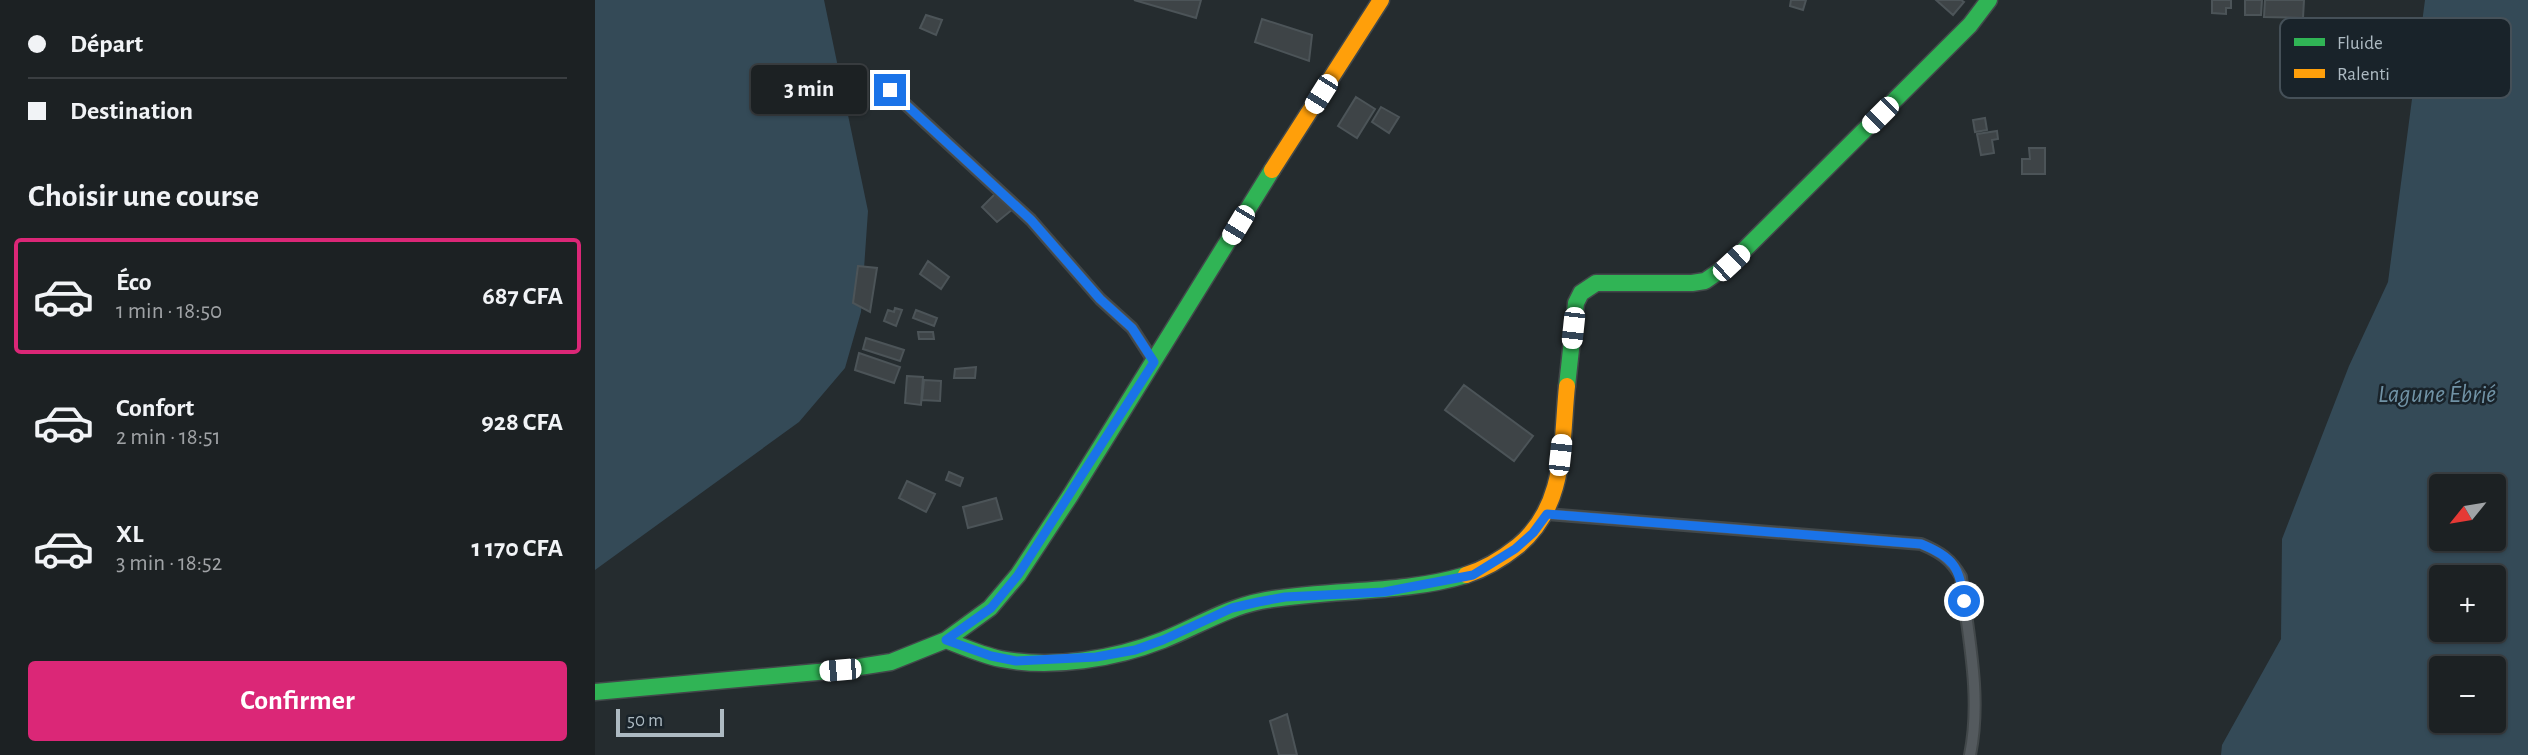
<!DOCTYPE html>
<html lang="fr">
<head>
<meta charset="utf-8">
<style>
  :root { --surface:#1c2123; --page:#292e30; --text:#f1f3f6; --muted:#a0a3a6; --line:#3a3e41; --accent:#db2777 }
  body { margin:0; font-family:"Alegreya Sans",sans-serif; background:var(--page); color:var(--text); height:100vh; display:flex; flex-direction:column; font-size:26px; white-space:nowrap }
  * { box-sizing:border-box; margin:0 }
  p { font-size:23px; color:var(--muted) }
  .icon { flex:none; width:38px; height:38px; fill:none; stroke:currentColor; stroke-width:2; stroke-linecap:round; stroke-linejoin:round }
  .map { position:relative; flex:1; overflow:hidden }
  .drawer { display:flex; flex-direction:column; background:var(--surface); width:595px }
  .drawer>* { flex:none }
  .banner { display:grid; align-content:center; height:154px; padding:0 28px; background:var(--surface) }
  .needle { width:46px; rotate:240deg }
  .tools { position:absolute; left:1834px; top:474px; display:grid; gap:14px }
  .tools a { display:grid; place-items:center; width:77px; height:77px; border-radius:7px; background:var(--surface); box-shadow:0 2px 5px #0004,0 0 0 2px var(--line); font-size:35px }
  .scale { position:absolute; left:21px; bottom:18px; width:108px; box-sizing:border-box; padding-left:7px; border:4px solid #adbac2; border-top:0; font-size:19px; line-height:24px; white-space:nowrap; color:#adbac2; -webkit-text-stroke:5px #19232a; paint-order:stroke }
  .end { position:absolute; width:32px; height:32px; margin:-16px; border:9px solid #1a73e8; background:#fff; box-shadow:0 0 0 4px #fff }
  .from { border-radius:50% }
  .bubble { position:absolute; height:49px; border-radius:7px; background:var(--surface); box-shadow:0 2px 5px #0004,0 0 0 2px var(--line); font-size:23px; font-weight:700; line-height:49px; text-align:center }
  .car { position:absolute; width:21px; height:42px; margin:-21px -10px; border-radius:9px; box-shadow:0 0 5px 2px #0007; background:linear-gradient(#fff 24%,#345 0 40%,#fff 0 76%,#345 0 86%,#fff 0) }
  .banner b { display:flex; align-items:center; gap:24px; height:66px; font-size:26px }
  .banner b+b { border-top:2px solid var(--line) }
  .banner i { width:18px; height:18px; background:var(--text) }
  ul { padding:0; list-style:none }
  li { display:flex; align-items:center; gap:21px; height:116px; margin:0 14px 10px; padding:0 14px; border:4px solid transparent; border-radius:7px }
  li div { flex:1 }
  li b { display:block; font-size:26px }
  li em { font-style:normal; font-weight:700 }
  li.active { border-color:var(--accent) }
  li>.icon { width:63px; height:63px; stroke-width:1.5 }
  h2 { padding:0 28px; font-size:32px; line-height:84px }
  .button { display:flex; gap:14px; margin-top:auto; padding:14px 28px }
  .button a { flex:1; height:80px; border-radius:7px; background:var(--accent); color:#fff; font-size:28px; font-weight:700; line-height:80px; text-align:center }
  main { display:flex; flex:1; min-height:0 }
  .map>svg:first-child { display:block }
</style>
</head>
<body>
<main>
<section class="drawer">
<div class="banner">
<b><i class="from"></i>Départ</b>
<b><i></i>Destination</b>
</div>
<h2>Choisir une course</h2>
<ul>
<li class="active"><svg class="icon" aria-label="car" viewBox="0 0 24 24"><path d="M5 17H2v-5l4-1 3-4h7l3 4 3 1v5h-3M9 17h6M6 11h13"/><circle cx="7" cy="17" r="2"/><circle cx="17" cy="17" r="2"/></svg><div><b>Éco</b><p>1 min · 18:50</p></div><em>687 CFA</em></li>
<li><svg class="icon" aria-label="car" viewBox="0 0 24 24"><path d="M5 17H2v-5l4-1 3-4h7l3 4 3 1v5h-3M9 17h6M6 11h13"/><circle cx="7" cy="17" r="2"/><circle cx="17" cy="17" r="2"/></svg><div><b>Confort</b><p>2 min · 18:51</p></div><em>928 CFA</em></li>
<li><svg class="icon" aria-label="car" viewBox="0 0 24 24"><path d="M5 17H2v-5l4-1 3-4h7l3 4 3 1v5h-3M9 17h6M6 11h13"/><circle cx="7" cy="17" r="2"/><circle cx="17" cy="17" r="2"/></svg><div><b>XL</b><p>3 min · 18:52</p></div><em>1 170 CFA</em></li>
</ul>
<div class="button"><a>Confirmer</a></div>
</section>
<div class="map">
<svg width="1933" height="755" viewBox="0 0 1933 755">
  <rect width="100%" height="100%" fill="#252c2f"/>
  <!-- water -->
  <path fill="#344a57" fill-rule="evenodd" d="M0,0H229L273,211L266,312L250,368L204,422L0,570Z
    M1830,0H1933V755H1626L1627,745L1686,639L1687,539L1754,366L1793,282ZM1846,486H1899V539H1846ZM1846,578H1899V630H1846ZM1846,668H1899V721H1846Z"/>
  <!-- building -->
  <path fill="#3e4447" stroke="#4c5458" stroke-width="2" d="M539,0H606L601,18Z
    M1196,0H1211L1208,10L1195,6Z
    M1341,0H1366L1369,2L1358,15Z
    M1617,0H1636V8H1631V14L1617,13Z
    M1650,0H1667L1666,15H1650Z
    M1670,0H1709L1708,18L1669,17Z
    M331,15L347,20L341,35L325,28Z
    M667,19L717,35L714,61L660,42Z
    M761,97L780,109L762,138L743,126Z
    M786,107L804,117L794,133L777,122Z
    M1390,118L1392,130L1380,132L1378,120Z
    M1402,131L1403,139L1397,140L1399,153L1386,155L1382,134Z
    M1434,148H1450V174H1427V159H1435Z
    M402,192L418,209L402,222L387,207Z
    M333,261L354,277L346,289L325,274Z
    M263,266L282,268L275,312L258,303Z
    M300,308L307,310L301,326L289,321L293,310L299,312Z
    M321,310L342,318L339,326L318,318Z
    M323,332H338L339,339H324Z
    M271,338L309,350L305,361L268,349Z
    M264,353L305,367L299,383L260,370Z
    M381,367L380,378H359L360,369Z
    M312,376L328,377L326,405L310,403Z
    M329,380L346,381L345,401L327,400Z
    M869,385L938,436L919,461L850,410Z
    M354,472L368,478L365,486L351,480Z
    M312,481L340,494L331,512L304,498Z
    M401,498L407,519L373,528L368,507Z
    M692,714L702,755H684L675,721Z"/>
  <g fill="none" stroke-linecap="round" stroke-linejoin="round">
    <defs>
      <path id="street" d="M295,90L436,220L505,299L537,328L559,362
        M952,514L1326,544C1345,552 1356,559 1366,577C1373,636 1387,697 1375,755"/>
      <path id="fast" d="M972,386L981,303L986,293L1001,283H1097L1110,281L1136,263L1375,25L1394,0
        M351,640C369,647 387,655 406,659C457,669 520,659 568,640C601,627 631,608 666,601C735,588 804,595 871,575
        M0,692L245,670L296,662L351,640L395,608L423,575L475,496L677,170"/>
      <path id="slow" d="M677,170L786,0
        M871,575C890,569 908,558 923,546C972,505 966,443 972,386"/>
    </defs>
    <!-- street casing -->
    <use href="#street" stroke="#42484a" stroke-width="14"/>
    <!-- fast casing -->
    <use href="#fast" stroke="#42484a" stroke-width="19"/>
    <!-- slow casing -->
    <use href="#slow" stroke="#42484a" stroke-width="19"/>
    <!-- street -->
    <use href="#street" stroke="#545a5e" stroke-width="10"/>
    <!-- fast -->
    <use href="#fast" stroke="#30b455" stroke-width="16"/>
    <!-- slow -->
    <use href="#slow" stroke="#ff9f0a" stroke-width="16"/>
  </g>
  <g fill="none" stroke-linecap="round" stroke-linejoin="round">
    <!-- route -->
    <path stroke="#1a73e8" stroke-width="9" d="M295,90L436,220L505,299L537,328L559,362L423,575L396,608L351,640L396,656L421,661L501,657L540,650L568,640L637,608L663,602L690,597L789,592L878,575L920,549L938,533L952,514L1326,544C1358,557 1365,567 1369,601"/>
  </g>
  <g text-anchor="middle" stroke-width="5" stroke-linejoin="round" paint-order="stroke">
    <!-- water labels -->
    <g font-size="26" font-style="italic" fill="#7092a5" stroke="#19232a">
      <text x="1842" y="402">Lagune Ébrié</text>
    </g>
  </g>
  <!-- legend -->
  <rect x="1685" y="18" width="231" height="80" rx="10" fill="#19232a" stroke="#455058" stroke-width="2"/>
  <rect x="1699" y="38" width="31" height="8" fill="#30b455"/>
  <rect x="1699" y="69" width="31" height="9" fill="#ff9f0a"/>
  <g font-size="19" fill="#adbac2">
    <text x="1742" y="49">Fluide</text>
    <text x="1742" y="80">Ralenti</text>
  </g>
</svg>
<div class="tools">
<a><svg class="needle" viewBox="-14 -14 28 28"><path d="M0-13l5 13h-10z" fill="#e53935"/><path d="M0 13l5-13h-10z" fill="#a0a3a6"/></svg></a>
<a>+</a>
<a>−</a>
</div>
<div class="scale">50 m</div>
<i class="end from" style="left:1369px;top:601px"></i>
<i class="end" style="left:295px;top:90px"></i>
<div class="bubble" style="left:156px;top:65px;width:116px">3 min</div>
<i class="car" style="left:726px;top:94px;rotate:212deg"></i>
<i class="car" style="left:1285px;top:115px;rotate:225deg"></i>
<i class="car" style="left:643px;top:225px;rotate:211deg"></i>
<i class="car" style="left:1136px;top:263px;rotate:47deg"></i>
<i class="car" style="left:978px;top:328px;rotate:186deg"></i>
<i class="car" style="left:965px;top:455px;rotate:6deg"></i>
<i class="car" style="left:245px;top:670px;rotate:265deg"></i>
</div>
</main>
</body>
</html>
